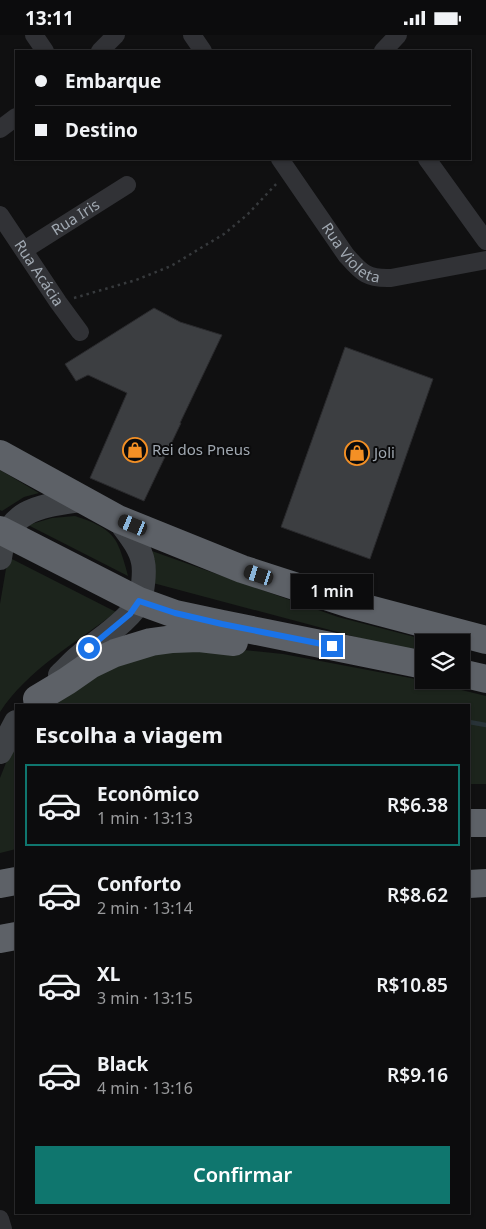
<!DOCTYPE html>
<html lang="pt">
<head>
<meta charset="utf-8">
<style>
  :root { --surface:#0c0c0d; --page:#151516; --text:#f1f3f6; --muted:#9a9b9d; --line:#2c2c2e; --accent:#0f766e }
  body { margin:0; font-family:"Noto Sans",sans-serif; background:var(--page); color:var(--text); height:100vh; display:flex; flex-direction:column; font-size:19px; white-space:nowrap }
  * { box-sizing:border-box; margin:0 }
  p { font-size:16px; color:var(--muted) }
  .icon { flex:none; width:28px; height:28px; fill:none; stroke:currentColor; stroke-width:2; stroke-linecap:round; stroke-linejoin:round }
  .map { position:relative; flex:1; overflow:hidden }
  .details { position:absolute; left:15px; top:669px; width:455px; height:510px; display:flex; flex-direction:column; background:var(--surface); border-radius:0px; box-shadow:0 1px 4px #0004,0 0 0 1px var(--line) }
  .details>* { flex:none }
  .hud { position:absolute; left:15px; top:15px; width:456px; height:110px; border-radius:0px; box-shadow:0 1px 4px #0004,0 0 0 1px var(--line); display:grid; align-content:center; height:110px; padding:0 20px; background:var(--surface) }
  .controls { position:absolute; left:415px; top:599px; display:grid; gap:10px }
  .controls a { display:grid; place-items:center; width:55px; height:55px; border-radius:0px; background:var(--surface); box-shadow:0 1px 4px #0004,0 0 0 1px var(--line); font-size:25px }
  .end { position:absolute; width:22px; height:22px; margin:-11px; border:6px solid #1a73e8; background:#fff; box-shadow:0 0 0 2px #fff }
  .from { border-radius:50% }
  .bubble { position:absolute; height:35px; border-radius:0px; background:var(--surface); box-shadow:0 1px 4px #0004,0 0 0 1px var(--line); font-size:16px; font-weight:600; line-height:35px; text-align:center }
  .car { position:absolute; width:15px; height:30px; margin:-15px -8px; border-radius:6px; box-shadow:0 0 4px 1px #0007; background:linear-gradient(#222 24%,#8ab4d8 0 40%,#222 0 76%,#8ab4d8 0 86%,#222 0) }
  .hud b { display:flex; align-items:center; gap:18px; height:48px; font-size:19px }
  .hud b+b { border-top:1px solid var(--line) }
  .hud i { width:12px; height:12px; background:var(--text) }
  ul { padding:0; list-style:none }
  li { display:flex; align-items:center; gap:15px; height:82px; margin:0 10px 8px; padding:0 10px; border:2px solid transparent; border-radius:0px }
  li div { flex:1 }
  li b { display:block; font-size:19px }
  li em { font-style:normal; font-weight:600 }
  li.active { border-color:var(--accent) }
  li>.icon { width:45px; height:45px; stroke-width:1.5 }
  h2 { padding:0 20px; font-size:22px; line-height:60px }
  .cta { display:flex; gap:10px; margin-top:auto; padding:10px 20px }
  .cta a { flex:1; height:58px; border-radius:0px; background:var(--accent); color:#fff; font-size:20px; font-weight:600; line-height:58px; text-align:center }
  .status { display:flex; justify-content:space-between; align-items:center; height:35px; padding:0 25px; background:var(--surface); direction:ltr }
  .status svg { height:14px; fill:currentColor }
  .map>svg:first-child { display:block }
</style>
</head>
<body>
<div class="status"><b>13:11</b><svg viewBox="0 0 49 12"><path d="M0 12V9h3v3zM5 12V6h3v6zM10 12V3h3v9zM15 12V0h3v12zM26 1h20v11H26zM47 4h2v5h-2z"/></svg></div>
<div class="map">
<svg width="486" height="1194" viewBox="0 0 486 1194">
  <rect width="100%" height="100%" fill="#101011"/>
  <!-- green -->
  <path fill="#1c241c" d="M0,435L39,458L24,462L2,476L0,475Z
    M75,481C90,486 109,492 117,508C122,518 125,530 128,541L28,490L52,483Z
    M149,515L338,582L434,607L424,608V617L371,606L153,548Z
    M8,522L116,577C77,607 27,635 0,677V569Z
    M204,611L283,619L421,645L486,661V749H469V670H39L100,627Z
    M16,703V814L0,818V743L13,710Z"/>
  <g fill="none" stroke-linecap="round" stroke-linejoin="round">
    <!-- stream -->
    <path stroke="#283237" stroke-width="4.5" d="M469,687L486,690"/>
  </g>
  <!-- building -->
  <path fill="#3c3e41" stroke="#2a2a2d" d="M154,273L180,287L222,300L180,388H181L144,466L90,443L127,358L88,340L76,346L65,329Z
    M345,312L433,344L370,524L281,492Z"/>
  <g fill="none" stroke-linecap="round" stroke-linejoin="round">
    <!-- path -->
    <path stroke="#373a3d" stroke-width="2.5" stroke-dasharray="2.5 4" stroke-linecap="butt" d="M74,263L136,245L171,231L224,199L247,180L278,147"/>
    <!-- street -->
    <g stroke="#313236" stroke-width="18">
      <path d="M34,0L45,16"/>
      <path d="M192,0L203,16"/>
      <path d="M100,16L116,0"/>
      <path d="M383,16L398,0"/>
      <path d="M0,94L16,82"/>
      <path id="s1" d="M280,124L346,220C361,237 366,244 391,243L486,225"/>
      <path d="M427,124L486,206"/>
      <path id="s2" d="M0,180L58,267L80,297"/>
      <path id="s3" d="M24,215L127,150"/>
      <path d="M0,1184L3,1194"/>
    </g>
    <!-- secondary -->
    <path stroke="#3f4246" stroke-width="24" d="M0,523C6,474 40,471 81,465
      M60,640C67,634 73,626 80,621C95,607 132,584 139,566C143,558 145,536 143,527C140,511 127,497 118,484
      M0,717L16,687"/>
    <!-- highway -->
    <path stroke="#5d6167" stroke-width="28" d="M0,419L118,484L242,534L350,569L486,605
      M0,495L139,566L175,579L222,589L424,630
      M461,638L486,644
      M37,664L67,646L90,630L115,618L151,607L173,604L199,603L234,607
      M469,788H486
      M0,849L16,846
      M469,849L486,848
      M0,904L16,901"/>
  </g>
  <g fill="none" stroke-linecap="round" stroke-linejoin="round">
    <!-- route -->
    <path stroke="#1a73e8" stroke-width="6" d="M89,613L130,579L139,566L175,578L222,589L332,611"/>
  </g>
  <!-- icons -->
  <defs>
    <symbol id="shop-ring" viewBox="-11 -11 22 22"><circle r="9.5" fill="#0b0b0c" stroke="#f49025" stroke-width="1.5"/><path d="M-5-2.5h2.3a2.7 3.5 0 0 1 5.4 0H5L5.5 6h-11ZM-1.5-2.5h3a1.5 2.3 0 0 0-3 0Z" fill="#f49025"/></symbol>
  </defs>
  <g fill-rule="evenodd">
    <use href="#shop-ring" x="121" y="401" width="28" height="28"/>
    <use href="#shop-ring" x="343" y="404" width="28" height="28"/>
  </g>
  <g text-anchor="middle" stroke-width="4" stroke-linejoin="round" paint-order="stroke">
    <!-- street labels -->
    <g font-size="15" fill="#a1a9b2" stroke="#0b0b0c">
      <text dy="5" stroke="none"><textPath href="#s3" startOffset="61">Rua Iris</textPath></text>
      <text dy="5" stroke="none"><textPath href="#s1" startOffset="119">Rua Violeta</textPath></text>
      <text dy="5" stroke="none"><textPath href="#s2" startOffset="70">Rua Acácia</textPath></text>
    </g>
    <!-- poi labels -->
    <g font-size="15" fill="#a1a9b2" stroke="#0b0b0c" text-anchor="start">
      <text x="152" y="420">Rei dos Pneus</text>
      <text x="374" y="423">Joli</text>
    </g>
  </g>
</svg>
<div class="controls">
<a><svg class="icon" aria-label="layers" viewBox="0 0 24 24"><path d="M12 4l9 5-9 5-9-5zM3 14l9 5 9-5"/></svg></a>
</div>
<i class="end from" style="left:89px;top:613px"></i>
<i class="end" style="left:332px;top:611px"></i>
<div class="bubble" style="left:291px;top:539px;width:82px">1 min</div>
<i class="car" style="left:133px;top:490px;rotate:292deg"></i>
<i class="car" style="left:259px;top:540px;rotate:288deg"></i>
<div class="hud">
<b><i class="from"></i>Embarque</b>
<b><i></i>Destino</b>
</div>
<section class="details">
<h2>Escolha a viagem</h2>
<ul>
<li class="active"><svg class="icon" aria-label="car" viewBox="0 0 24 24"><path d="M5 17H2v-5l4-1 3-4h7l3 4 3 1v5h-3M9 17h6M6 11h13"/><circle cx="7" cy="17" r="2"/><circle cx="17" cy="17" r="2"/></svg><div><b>Econômico</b><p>1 min · 13:13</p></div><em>R$6.38</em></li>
<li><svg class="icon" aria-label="car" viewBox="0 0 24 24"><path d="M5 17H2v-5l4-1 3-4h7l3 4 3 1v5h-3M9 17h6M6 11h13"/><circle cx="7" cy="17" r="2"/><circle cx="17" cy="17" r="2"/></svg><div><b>Conforto</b><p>2 min · 13:14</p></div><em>R$8.62</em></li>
<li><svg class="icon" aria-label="car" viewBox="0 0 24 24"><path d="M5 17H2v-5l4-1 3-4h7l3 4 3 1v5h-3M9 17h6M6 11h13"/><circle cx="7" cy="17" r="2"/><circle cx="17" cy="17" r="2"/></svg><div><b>XL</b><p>3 min · 13:15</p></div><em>R$10.85</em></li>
<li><svg class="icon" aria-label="car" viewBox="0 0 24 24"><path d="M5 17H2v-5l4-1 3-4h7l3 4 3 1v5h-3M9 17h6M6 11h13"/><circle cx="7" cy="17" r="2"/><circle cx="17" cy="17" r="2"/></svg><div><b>Black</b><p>4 min · 13:16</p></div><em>R$9.16</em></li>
</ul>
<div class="cta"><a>Confirmar</a></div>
</section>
</div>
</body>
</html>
